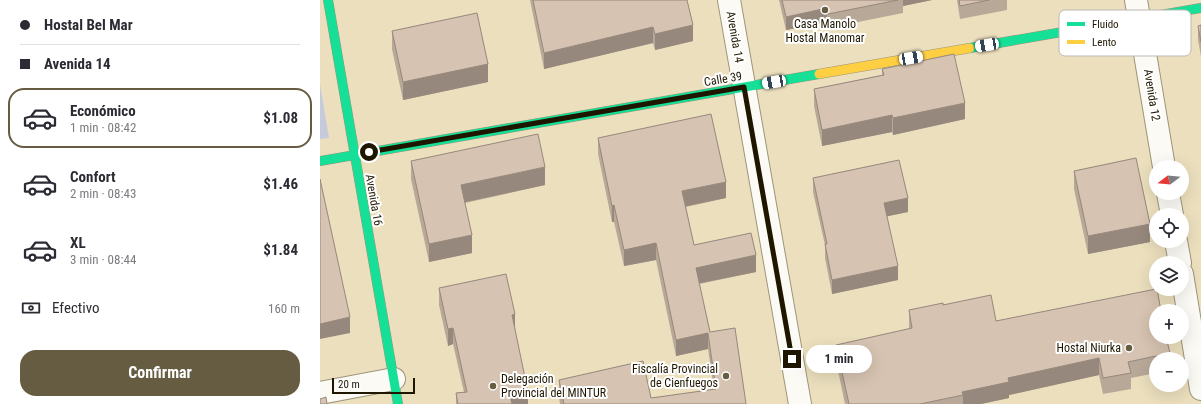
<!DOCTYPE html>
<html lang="es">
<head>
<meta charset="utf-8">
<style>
  :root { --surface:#fff; --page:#f7f7f7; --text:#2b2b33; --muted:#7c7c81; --line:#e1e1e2; --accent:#665c42 }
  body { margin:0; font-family:"Roboto Condensed",sans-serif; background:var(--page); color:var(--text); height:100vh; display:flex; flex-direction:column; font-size:15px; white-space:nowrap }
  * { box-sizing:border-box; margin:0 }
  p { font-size:13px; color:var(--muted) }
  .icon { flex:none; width:22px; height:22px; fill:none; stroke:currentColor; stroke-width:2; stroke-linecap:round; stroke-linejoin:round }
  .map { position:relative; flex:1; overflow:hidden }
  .sheet { display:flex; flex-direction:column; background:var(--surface); width:320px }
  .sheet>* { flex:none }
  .banner { display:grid; align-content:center; height:88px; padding:0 20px; background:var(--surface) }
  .needle { width:26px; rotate:254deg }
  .buttons { position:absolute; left:829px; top:160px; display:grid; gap:8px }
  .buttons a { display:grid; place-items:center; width:40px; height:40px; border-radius:50%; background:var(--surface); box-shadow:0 4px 16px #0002; font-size:20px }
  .scale { position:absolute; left:12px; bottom:10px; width:83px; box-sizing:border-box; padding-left:4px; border:2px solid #1f1600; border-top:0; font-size:11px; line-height:14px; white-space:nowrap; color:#1f1600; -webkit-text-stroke:3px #fff; paint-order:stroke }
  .end { position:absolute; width:18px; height:18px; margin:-9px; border:5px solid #1f1600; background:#fff; box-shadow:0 0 0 2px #fff }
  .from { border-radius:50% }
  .bubble { position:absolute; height:28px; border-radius:14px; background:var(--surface); box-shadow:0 4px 16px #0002; font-size:13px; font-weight:700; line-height:28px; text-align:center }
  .car { position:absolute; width:12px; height:24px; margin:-12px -6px; border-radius:5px; box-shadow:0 0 3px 1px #0007; background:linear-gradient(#fff 24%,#345 0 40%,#fff 0 76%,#345 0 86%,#fff 0) }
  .banner b { display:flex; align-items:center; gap:14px; height:38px; font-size:15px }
  .banner b+b { border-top:1px solid var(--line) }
  .banner i { width:10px; height:10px; background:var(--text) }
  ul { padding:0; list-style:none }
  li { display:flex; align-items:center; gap:12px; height:60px; margin:0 8px 6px; padding:0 12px; border:2px solid transparent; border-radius:16px }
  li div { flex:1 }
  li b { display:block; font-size:15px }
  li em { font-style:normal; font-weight:700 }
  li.selected { border-color:var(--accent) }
  li>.icon { width:36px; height:36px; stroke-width:1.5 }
  .pay { display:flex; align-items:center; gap:10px; height:44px; padding:0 20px; font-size:15px }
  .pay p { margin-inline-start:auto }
  .action { display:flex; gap:8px; margin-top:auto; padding:8px 20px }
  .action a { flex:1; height:46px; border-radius:16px; background:var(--accent); color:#fff; font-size:16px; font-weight:700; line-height:46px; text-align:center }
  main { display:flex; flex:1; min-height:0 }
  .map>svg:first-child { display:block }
</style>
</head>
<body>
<main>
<section class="sheet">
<div class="banner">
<b><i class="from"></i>Hostal Bel Mar</b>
<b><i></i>Avenida 14</b>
</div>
<ul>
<li class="selected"><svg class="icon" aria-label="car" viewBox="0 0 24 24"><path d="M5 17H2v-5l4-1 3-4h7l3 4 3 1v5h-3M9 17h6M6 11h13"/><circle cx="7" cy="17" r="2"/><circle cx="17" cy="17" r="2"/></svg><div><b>Económico</b><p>1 min · 08:42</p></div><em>$1.08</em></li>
<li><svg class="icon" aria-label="car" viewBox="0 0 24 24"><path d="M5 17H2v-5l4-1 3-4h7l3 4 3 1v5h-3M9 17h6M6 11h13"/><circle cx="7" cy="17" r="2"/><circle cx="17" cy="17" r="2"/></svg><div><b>Confort</b><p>2 min · 08:43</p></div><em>$1.46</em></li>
<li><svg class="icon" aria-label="car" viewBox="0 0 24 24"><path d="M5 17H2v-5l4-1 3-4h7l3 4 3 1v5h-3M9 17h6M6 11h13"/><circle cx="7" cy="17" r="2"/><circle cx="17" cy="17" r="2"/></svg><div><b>XL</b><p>3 min · 08:44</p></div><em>$1.84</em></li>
</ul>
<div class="pay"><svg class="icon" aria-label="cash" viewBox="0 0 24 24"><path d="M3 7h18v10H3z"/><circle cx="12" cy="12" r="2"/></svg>Efectivo<p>160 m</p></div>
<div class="action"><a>Confirmar</a></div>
</section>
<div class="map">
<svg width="881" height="404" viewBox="0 0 881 404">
  <rect width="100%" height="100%" fill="#ebdfbd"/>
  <!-- green -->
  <path fill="#c6cbdc" d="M0,84L9,138L0,139Z"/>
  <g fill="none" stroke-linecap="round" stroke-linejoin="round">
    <defs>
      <path id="street" d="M409,0L480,404
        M816,0L844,167
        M848,193L852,215
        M856,241L860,263
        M862,274L881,389
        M0,393L74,379"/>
      <path id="fast" d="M8,0L78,404
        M650,48L881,8
        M0,161L499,74"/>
      <path id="slow" d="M499,74L650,48"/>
    </defs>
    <!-- street casing -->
    <use href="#street" stroke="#9d9479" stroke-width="24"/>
    <!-- fast casing -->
    <use href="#fast" stroke="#9d9479" stroke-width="10"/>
    <!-- slow casing -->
    <use href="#slow" stroke="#9d9479" stroke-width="10"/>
    <!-- street -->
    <use href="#street" stroke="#fcfaf5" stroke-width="22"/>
    <!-- fast -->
    <use href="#fast" stroke="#16e098" stroke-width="9"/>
    <!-- slow -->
    <use href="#slow" stroke="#ffcf43" stroke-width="9"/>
  </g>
  <!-- wall -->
  <path fill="#b8a898" d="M210,0H367L373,41L335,50L333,43L224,69Z
    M459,0H612L583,6V13L508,28L507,22L466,30Z
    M637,0H687V10L640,19Z
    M881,25V56L878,40V26Z
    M72,31L168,82L83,100L72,49Z
    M562,69L645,119L573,135L572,132L502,146L494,106V89L562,75Z
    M278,138L406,198L366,207L374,245L436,272L379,284L390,332L426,404H240L239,397V380L331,398L394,390L388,349L356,356L336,260L304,266L294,222H292L278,154Z
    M91,161L225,185L145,203L152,253L109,262L91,179Z
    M754,171L830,242L768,254L754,189Z
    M493,178L588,212L567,216L578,280L512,294L505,258V245L493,192Z
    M119,288L195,328L208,404H136V393L144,392L133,344L128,346L119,305Z
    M623,305L676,321L850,353V359H836V373L811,378V389L783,394L779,375L689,395V398L661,404H525L516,361V345L589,329V310Z"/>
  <!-- shaded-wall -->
  <path fill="#96887c" d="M583,0H612L583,6Z
    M507,8V22L466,30V17Z
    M373,25V41L335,50V34Z
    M333,27V43L224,69V53Z
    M168,64V82L83,100V82Z
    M645,103V119L573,135V118Z
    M572,115V132L502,146V130Z
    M225,167V185L141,203V185Z
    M406,182V198L362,207V191Z
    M588,198V212L564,217V203Z
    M294,205V222H292V206Z
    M830,224V242L768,254V236Z
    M152,235V253L109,262V244Z
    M336,243V260L304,266V250Z
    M436,255V272L376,284V268Z
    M578,266V280L512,294V280Z
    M195,314V331L192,315Z
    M30,317V333L0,339V324Z
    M133,328V344L128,346V329Z
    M388,333V349L356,356V340Z
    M779,358V375L689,395V398L661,404H643V395L642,392L688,378Z
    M208,392V404H190V396Z"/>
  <!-- building -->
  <path fill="#d6c3b1" stroke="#96887c" d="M213,0H367L373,25L335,34L333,27L224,53Z
    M462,0H578L508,14L507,8L466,17Z
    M639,0H669L640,6Z
    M157,13L168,64L83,82L72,31Z
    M881,25V42L878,26Z
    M634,54L645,103L573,118L572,115L502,130L494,89L564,75L562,69Z
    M391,114L406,182L362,191L374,245L431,233L436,255L376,268L390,332L415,328L426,404H244L239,380L323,361L331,398L396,389L388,333L356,340L336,243L304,250L294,205L292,206L278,138Z
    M218,134L225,167L141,185L152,235L109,244L91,161Z
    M816,158L830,224L768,236L754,171Z
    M579,160L588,198L564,203L578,266L512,280L505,244H507L493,178Z
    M0,179L30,317L0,324Z
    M186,274L195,314L192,315L208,392L190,396L192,404H138L136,393L147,392L133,328L128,329L119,288Z
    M836,289H837L841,311H836V337H846L850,353L808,362L811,373L783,378L779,358L688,378L689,382L642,392L643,395L600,404H529L516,345L592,328L589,310L623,303V305L671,295L676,321Z
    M6,397L7,404H0V399Z"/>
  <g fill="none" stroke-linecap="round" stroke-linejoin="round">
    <!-- route -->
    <path stroke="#1f1600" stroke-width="5" d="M49,152L424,87L472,359"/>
  </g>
  <!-- markers -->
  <g fill="#665c42" stroke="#fff" stroke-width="1.5">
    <circle cx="505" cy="10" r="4"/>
    <circle cx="809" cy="348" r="4"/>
    <circle cx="406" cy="376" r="4"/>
    <circle cx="173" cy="386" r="4"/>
  </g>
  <g text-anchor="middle" stroke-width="4" stroke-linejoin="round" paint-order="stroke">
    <!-- poi labels -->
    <g font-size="12" fill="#1f1600" stroke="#fff" text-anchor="end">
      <text x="505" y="28" text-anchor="middle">Casa Manolo<tspan x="505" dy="14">Hostal Manomar</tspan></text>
      <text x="801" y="352">Hostal Niurka</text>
      <text x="398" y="373">Fiscalía Provincial<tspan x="398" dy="14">de Cienfuegos</tspan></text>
      <text x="181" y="383" text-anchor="start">Delegación<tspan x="181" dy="14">Provincial del MINTUR</tspan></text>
    </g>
    <!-- street labels -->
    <g font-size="12" fill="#1f1600" stroke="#fff">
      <text transform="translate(415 37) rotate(80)" y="4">Avenida 14</text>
      <text transform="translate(403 79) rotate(-10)" y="4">Calle 39</text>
      <text transform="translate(832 95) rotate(81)" y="4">Avenida 12</text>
      <text transform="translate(54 200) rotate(80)" y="4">Avenida 16</text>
    </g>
  </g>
  <!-- legend -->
  <rect x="739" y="10" width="132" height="46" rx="6" fill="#fff" stroke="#bcb9b2" stroke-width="1"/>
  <rect x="747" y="22" width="18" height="4" fill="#16e098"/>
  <rect x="747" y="40" width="18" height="4" fill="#ffcf43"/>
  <g font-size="11" fill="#1f1600">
    <text x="772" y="28">Fluido</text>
    <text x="772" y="46">Lento</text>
  </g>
</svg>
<div class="buttons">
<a><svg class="needle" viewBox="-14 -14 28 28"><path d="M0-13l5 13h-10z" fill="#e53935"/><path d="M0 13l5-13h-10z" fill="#7c7c81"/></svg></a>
<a><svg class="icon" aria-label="locate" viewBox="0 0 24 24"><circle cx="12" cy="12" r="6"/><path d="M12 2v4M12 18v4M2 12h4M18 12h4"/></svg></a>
<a><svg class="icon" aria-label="layers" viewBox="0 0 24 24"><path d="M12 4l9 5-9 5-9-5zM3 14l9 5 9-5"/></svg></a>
<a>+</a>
<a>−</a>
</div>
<div class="scale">20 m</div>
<i class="end from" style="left:49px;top:152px"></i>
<i class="end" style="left:472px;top:359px"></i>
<div class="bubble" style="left:486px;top:345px;width:66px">1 min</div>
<i class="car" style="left:667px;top:45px;rotate:260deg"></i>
<i class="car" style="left:591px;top:58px;rotate:80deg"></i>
<i class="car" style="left:454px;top:82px;rotate:260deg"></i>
</div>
</main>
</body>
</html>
